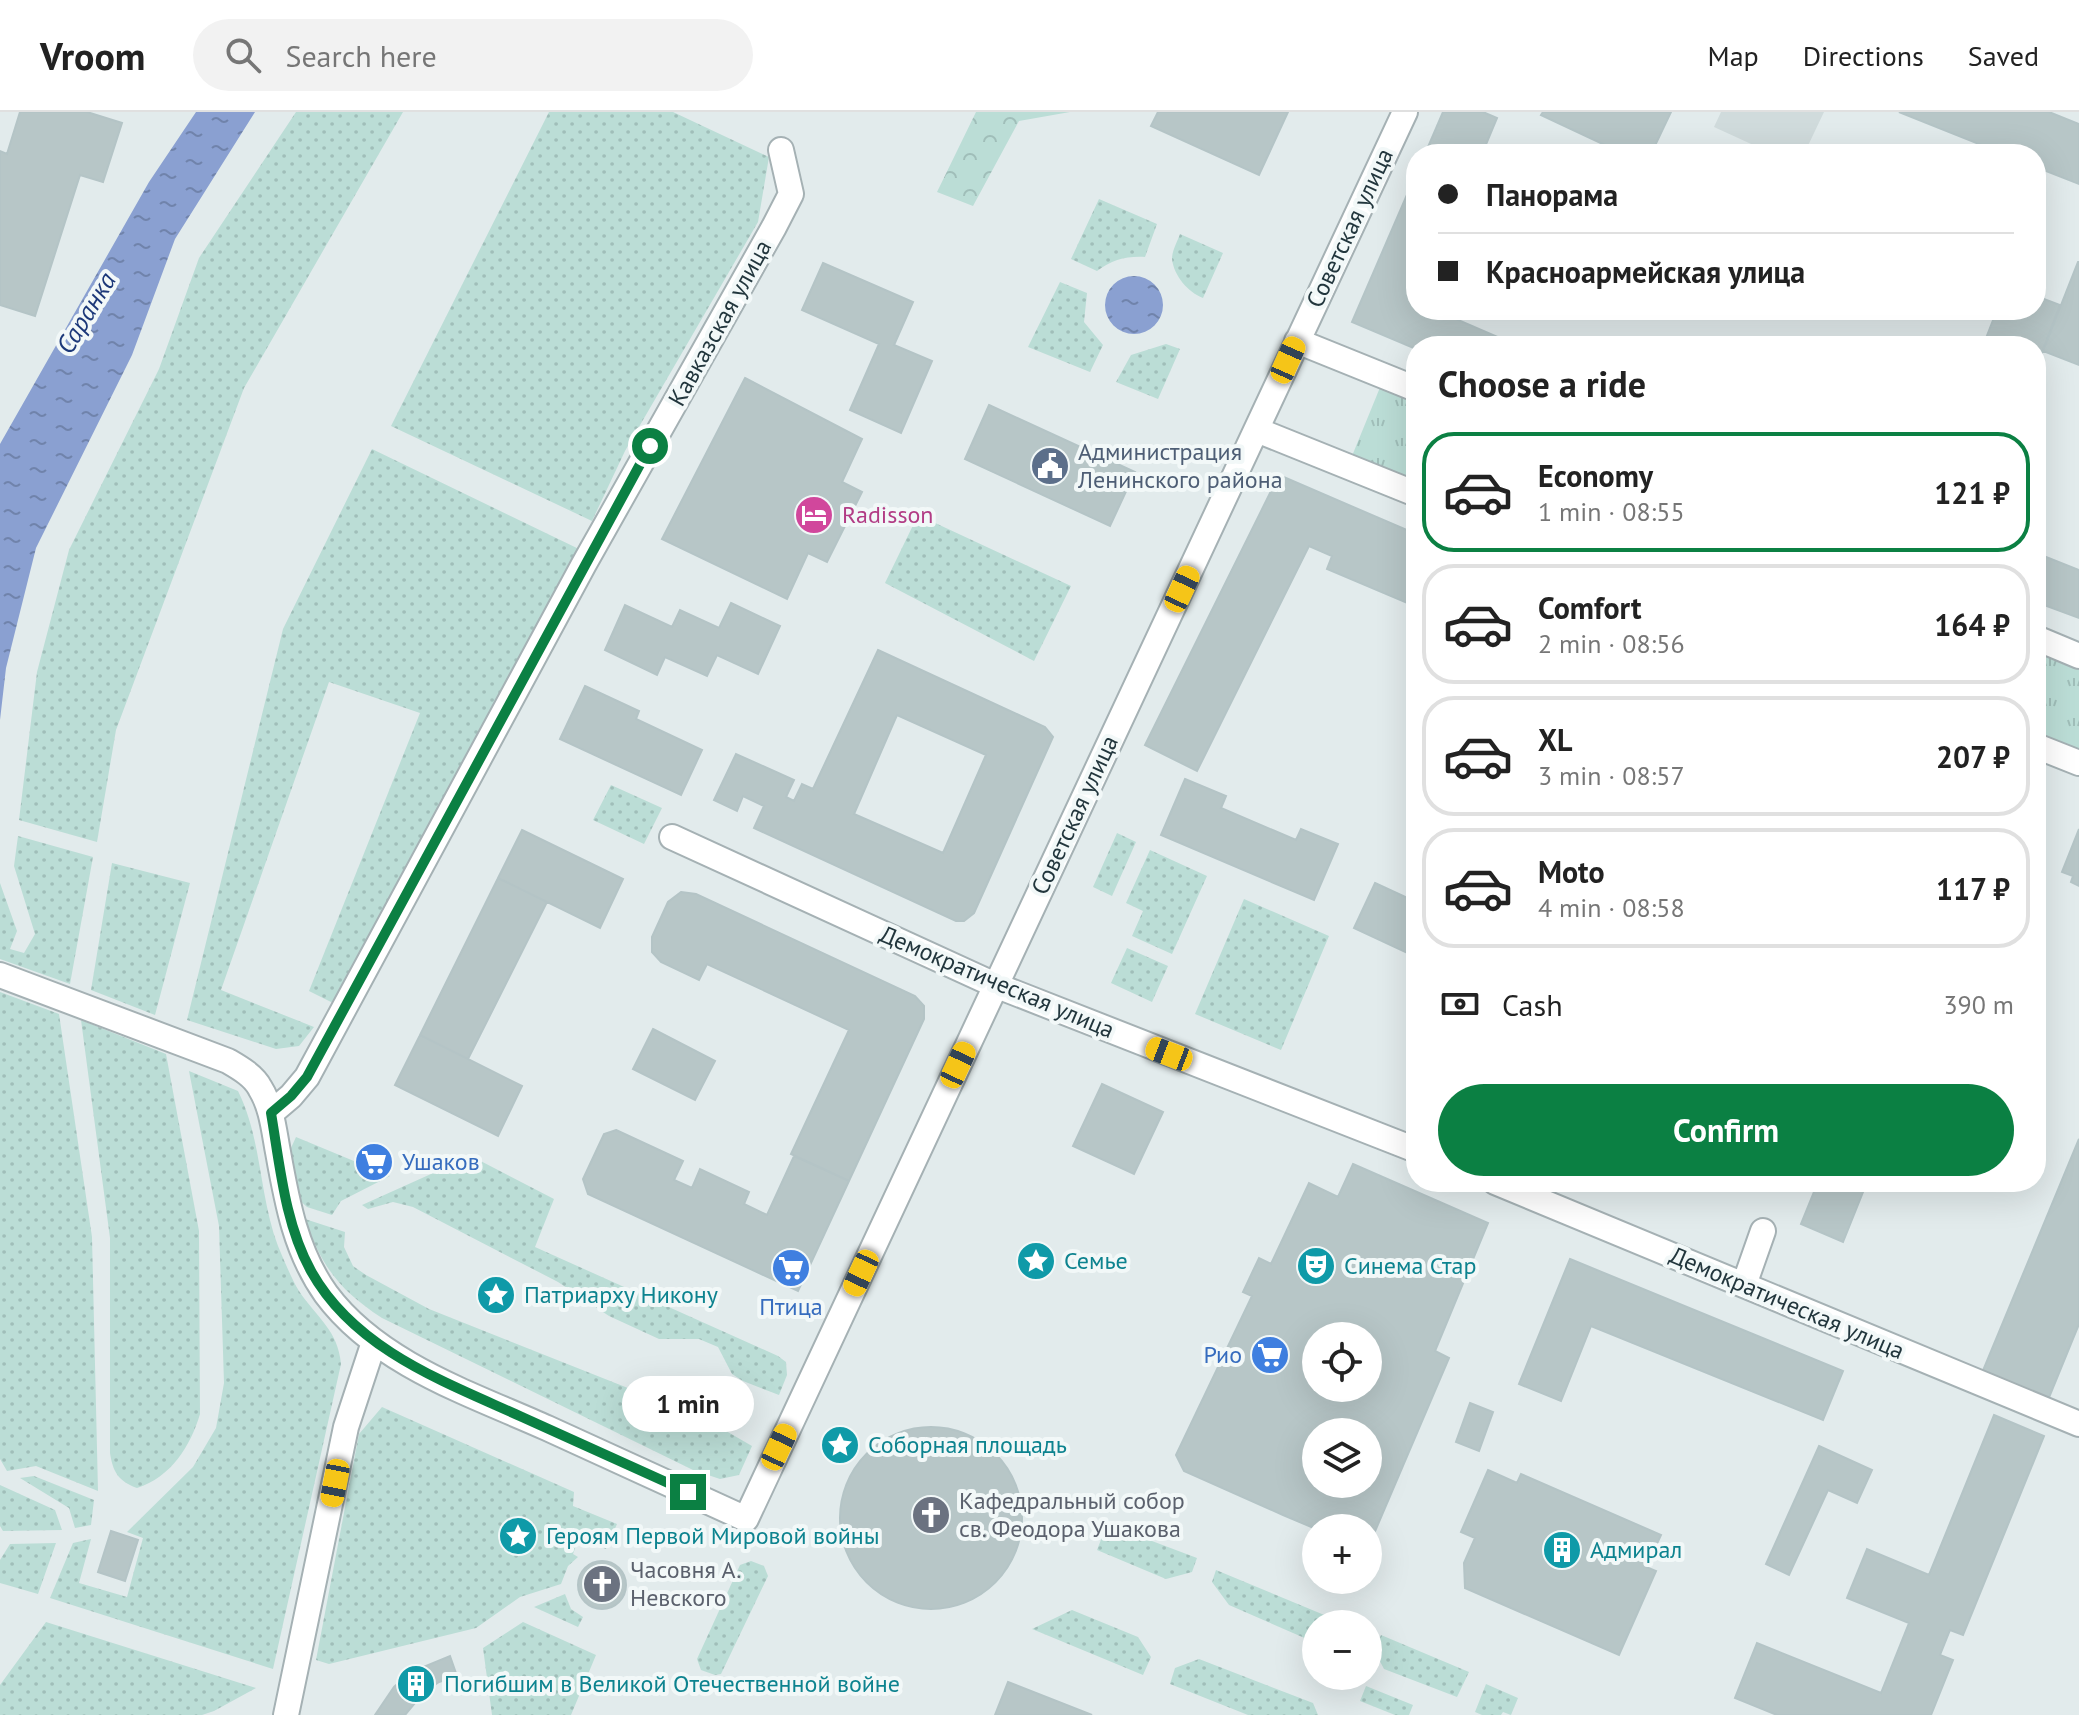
<!DOCTYPE html>
<html lang="en">
<head>
<meta charset="utf-8">
<style>
  :root { --surface:#fff; --page:#f2f2f2; --text:#222; --muted:#767676; --line:#e0e0e0; --accent:#0b8043 }
  body { margin:0; font-family:"PT Sans",sans-serif; background:var(--page); color:var(--text); height:100vh; display:flex; flex-direction:column; font-size:30px; white-space:nowrap }
  * { box-sizing:border-box; margin:0 }
  p { font-size:26px; color:var(--muted) }
  .icon { flex:none; width:44px; height:44px; fill:none; stroke:currentColor; stroke-width:2; stroke-linecap:round; stroke-linejoin:round }
  .map { position:relative; flex:1; overflow:hidden }
  .drawer { position:absolute; left:1406px; top:224px; width:640px; height:856px; display:flex; flex-direction:column; background:var(--surface); border-radius:32px; box-shadow:0 8px 32px #0002 }
  .drawer>* { flex:none }
  .guide { position:absolute; left:1406px; top:32px; width:640px; height:176px; border-radius:32px; box-shadow:0 8px 32px #0002; display:grid; align-content:center; height:176px; padding:0 32px; background:var(--surface) }
  .fabs { position:absolute; left:1302px; top:1210px; display:grid; gap:16px }
  .fabs a { display:grid; place-items:center; width:80px; height:80px; border-radius:50%; background:var(--surface); box-shadow:0 8px 32px #0002; font-size:40px }
  .end { position:absolute; width:36px; height:36px; margin:-18px; border:10px solid #0b8043; background:#fff; box-shadow:0 0 0 4px #fff }
  .from { border-radius:50% }
  .bubble { position:absolute; height:56px; border-radius:28px; background:var(--surface); box-shadow:0 8px 32px #0002; font-size:26px; font-weight:700; line-height:56px; text-align:center }
  .car { position:absolute; width:24px; height:48px; margin:-24px -12px; border-radius:10px; box-shadow:0 0 6px 2px #0007; background:linear-gradient(#f5c518 24%,#345 0 40%,#f5c518 0 76%,#345 0 86%,#f5c518 0) }
  .guide b { display:flex; align-items:center; gap:28px; height:76px; font-size:30px }
  .guide b+b { border-top:2px solid var(--line) }
  .guide i { width:20px; height:20px; background:var(--text) }
  ul { padding:0; list-style:none }
  li { display:flex; align-items:center; gap:24px; height:120px; margin:0 16px 12px; padding:0 16px; border:4px solid var(--line); border-radius:32px }
  li div { flex:1 }
  li b { display:block; font-size:30px }
  li em { font-style:normal; font-weight:700 }
  li.on { border-color:var(--accent) }
  li>.icon { width:72px; height:72px; stroke-width:1.5 }
  h2 { padding:0 32px; font-size:36px; line-height:96px }
  .pay { display:flex; align-items:center; gap:20px; height:88px; padding:0 32px; font-size:30px }
  .pay p { margin-inline-start:auto }
  .cta { display:flex; gap:16px; margin-top:auto; padding:16px 32px }
  .cta a { flex:1; height:92px; border-radius:48px; background:var(--accent); color:#fff; font-size:32px; font-weight:700; line-height:92px; text-align:center }
  header { display:flex; align-items:center; gap:48px; box-sizing:border-box; height:112px; padding:0 40px; background:var(--surface); border-bottom:2px solid var(--line) }
  header strong { font-size:38px }
  nav { display:flex; gap:44px; margin-inline-start:auto; font-size:28px }
  .search { width:560px; height:72px; background:var(--page); display:flex; align-items:center; gap:20px; box-sizing:border-box; padding:0 28px; border-radius:44px; color:var(--muted); font-size:30px }
  .map>svg:first-child { display:block }
</style>
</head>
<body>
<header>
<strong>Vroom</strong>
<div class="search"><svg class="icon" aria-label="search" viewBox="0 0 24 24"><circle cx="10" cy="10" r="6"/><path d="M15 15l6 6"/></svg>Search here</div>
<nav><a>Map</a><a>Directions</a><a>Saved</a></nav>
</header>
<div class="map">
<svg width="2079" height="1603" viewBox="0 0 2079 1603">
  <defs>
    <pattern id="grass-dots" width="8" height="8" patternUnits="userSpaceOnUse" patternTransform="scale(2)"><rect width="8" height="8" fill="#bbddd6"/><path d="M2 2h.1M6 6h.1" fill="none" stroke="#a0beb9" stroke-width="1.8" stroke-linecap="round"/></pattern>
    <pattern id="forest-crowns" width="20" height="18" patternUnits="userSpaceOnUse" patternTransform="scale(2)"><rect width="20" height="18" fill="#bbddd6"/><path d="M2 6a3 3 0 1 1 6 0M12 15a3 3 0 1 1 6 0" fill="none" stroke="#a0beb9"/></pattern>
    <pattern id="park-tufts" width="24" height="20" patternUnits="userSpaceOnUse" patternTransform="scale(2)"><rect width="24" height="20" fill="#bbddd6"/><path d="M3 7l-1-3M5 7V3M7 7l1-3M15 17l-1-3M17 17v-4M19 17l1-3" fill="none" stroke="#a0beb9"/></pattern>
    <pattern id="water-ripples" width="26" height="14" patternUnits="userSpaceOnUse" patternTransform="scale(2)"><rect width="26" height="14" fill="#8aa0d1"/><path d="M2 4q2-2 4 0t4 0M15 11q2-2 4 0t4 0" fill="none" stroke="#7083ab"/></pattern>
  </defs>
  <rect width="100%" height="100%" fill="#e2ebec"/>
  <!-- built -->
  <path fill="#d0dbdc" d="M1721,0H1824L1804,42H1773L1714,15Z"/>
  <!-- grass -->
  <path fill="url(#grass-dots)" d="M296,0H403L244,276L116,618L97,730L19,708L37,560L69,438L159,257L199,146Z
    M549,0H673L769,45L758,110L625,339L592,409L391,314Z
    M1099,87L1157,112L1145,145C1126,144 1112,148 1097,159L1071,147Z
    M1180,122L1223,141L1203,186C1188,180 1174,164 1172,147C1172,139 1177,130 1180,122Z
    M1060,170L1087,181L1084,210L1103,233L1090,260L1028,235Z
    M1166,232L1180,237L1158,287L1116,270L1131,243Z
    M372,337L581,438L335,892L309,879L420,601L329,570L221,878L314,915L299,934L276,937L187,908L283,517Z
    M918,403L1071,474L1034,549L885,471Z
    M611,673L662,696L644,732L593,708Z
    M1117,721L1136,730L1112,784L1093,775Z
    M18,724L93,745L70,872L0,847V771L17,819L10,837L24,841L35,822L14,754Z
    M1150,738L1207,764L1172,842L1132,824L1143,799L1126,791Z
    M112,751L190,771L155,903L91,878Z
    M1244,787L1329,824L1281,938L1195,902Z
    M1127,836L1168,854L1152,890L1111,871Z
    M0,880L59,902L92,1125L98,1379L36,1354L7,1359L0,1347Z
    M81,908L166,942L199,1119L200,1302C190,1335 171,1365 137,1376C118,1369 113,1360 110,1341V1126Z
    M189,959L238,979C262,1027 259,1084 278,1134C284,1148 291,1166 299,1179C317,1206 338,1218 341,1252L273,1557L50,1486L73,1431L91,1427L79,1471L127,1485L143,1426L127,1420L193,1355L216,1316L224,1271L219,1114Z
    M296,1025L390,1064L341,1089L332,1103L307,1095L298,1087L291,1036Z
    M471,1044L554,1087L535,1135L778,1244L786,1250L787,1263L779,1283L743,1269L732,1262L718,1235L699,1227H659L609,1204L558,1170L413,1095L393,1090L368,1097L362,1093Z
    M305,1107L345,1120L344,1135L353,1154L366,1163L429,1197L643,1282C668,1325 667,1321 714,1312L752,1334L739,1363L720,1367L693,1358L382,1206C339,1178 322,1155 305,1107Z
    M382,1295L574,1380L573,1394L617,1412L606,1437L579,1426L573,1442L578,1445L568,1454L561,1472L520,1485L476,1516L329,1552L316,1548L359,1322Z
    M34,1364L94,1388L91,1413L75,1416L69,1396L20,1366Z
    M0,1373L55,1398L62,1418L3,1419L0,1414Z
    M1107,1412L1197,1446L1192,1460L1166,1467L1097,1438Z
    M56,1431L38,1482L0,1471V1448L10,1432Z
    M751,1449L764,1454L768,1464L721,1562L715,1563L701,1558L697,1547L740,1453Z
    M1216,1458L1346,1512H1316V1531L1229,1493L1212,1470Z
    M565,1482L571,1497L583,1505L578,1515L534,1495Z
    M1072,1498L1138,1525L1151,1545L1143,1563L1032,1517Z
    M46,1510L256,1576L214,1599L202,1603H0V1573Z
    M523,1510L596,1543L571,1603H492L483,1536Z
    M1381,1523L1469,1560L1457,1585L1384,1557L1374,1538Z
    M1199,1547L1313,1591L1318,1603H1248L1170,1572L1175,1556Z
    M1486,1572L1518,1586L1511,1603L1503,1600L1501,1603H1482L1475,1600Z
    M1366,1574L1413,1593L1409,1603H1395L1360,1589Z"/>
  <!-- forest -->
  <path fill="url(#forest-crowns)" d="M976,0H1070L1019,9L973,94L937,80Z"/>
  <!-- park -->
  <path fill="url(#park-tufts)" d="M1381,273L1416,287V370L1352,344Z
    M2036,538L2079,556V638L2036,621Z"/>
  <!-- water -->
  <path fill="url(#water-ripples)" d="M196,0H255L175,127L132,243L36,436L6,556L0,608V332L149,70Z
    M1105 193a29 29 0 1 1 58 0a29 29 0 1 1-58 0Z"/>
  <!-- building -->
  <path fill="#b7c6c7" stroke="#b4c4c6" stroke-width="2" fill-rule="evenodd" d="M20,0H87L122,11L103,70L80,63L35,204L0,193V39L7,42Z
    M1158,0H1288L1259,63L1151,14Z
    M1443,0H1483L1497,6L1482,42H1425Z
    M1543,0H1671L1651,42H1624L1541,3Z
    M1899,0H2049L2079,12V72L2036,55V42H2004Z
    M1416,62V198H1435L1507,229L1505,234H1416V237L1352,210Z
    M2078,150H2079V253L2043,239Z
    M823,151L913,190L894,233L932,249L901,321L850,298L879,232L802,198Z
    M2036,184L2060,193L2036,256V234H1983L1997,198H2036Z
    M745,266L862,327L842,370L862,380L827,450L808,441L787,487L662,427Z
    M989,293L1135,360L1110,414L965,347Z
    M1279,363L1416,422V483L1412,493L1327,457L1332,444L1309,434L1197,659L1145,633Z
    M2036,441L2079,458V506L2036,490Z
    M731,491L780,514L758,562L717,543L707,564L665,545L657,563L605,538L625,493L672,515L680,498L719,516Z
    M878,538L1045,615L1053,625L974,801L964,809H956L754,716L764,694L743,684L737,699L714,688L736,642L794,668L786,685L794,689L802,672L813,677ZM897,603L986,643L943,741L854,702Z
    M585,574L639,599L636,607L702,638L681,683L560,627Z
    M1185,667L1226,684L1221,696L1296,728L1301,717L1338,732L1314,788L1161,723Z
    M2079,717V774L2071,770L2073,764L2062,760Z
    M522,718L623,767L600,816L498,766Z
    M498,766L547,790L468,947L420,923Z
    M1375,771L1416,790V845L1354,816Z
    M681,780L696,782L915,884L924,894V907L849,1069L791,1042L849,918L707,852L699,868L661,850L652,840V825L668,790Z
    M653,917L715,949L695,988L633,957Z
    M420,923L522,974L498,1024L395,973Z
    M1102,972L1163,1000L1134,1062L1073,1034Z
    M616,1018L683,1049L674,1068L692,1076L700,1057L749,1080L744,1092L767,1103L794,1044L849,1069L798,1179L588,1082L583,1067L604,1022Z
    M2079,1027V1212L2048,1288L1982,1261Z
    M1353,1052L1488,1111L1435,1239L1449,1246L1373,1424L1368,1427V1416L1316,1417L1283,1403L1184,1359L1176,1343L1252,1184L1243,1180L1259,1146L1271,1152L1309,1071L1338,1085ZM1316,1224H1368V1276H1316ZM1316,1320H1368V1372H1316Z
    M1818,1070H1867L1843,1130L1801,1112Z
    M1570,1147L1843,1259L1823,1308L1591,1214L1561,1289L1519,1272Z
    M1470,1291L1493,1300L1479,1339L1456,1330Z
    M1994,1303L2044,1324L1963,1523L1950,1518L1940,1543L1953,1548L1931,1603H1777L1735,1586L1757,1531L1881,1581L1909,1511L1847,1486L1867,1437L1929,1463Z
    M840 1406a91 91 0 1 1 182 0a91 91 0 1 1-182 0Z
    M1819,1334L1872,1358L1857,1391L1828,1378L1789,1463L1766,1452Z
    M1488,1358L1517,1371L1521,1362L1661,1423L1646,1455L1656,1459L1619,1543L1465,1476L1464,1451L1475,1426L1461,1420Z
    M111,1419L138,1428L125,1469L98,1460Z
    M578 1473a24 24 0 1 1 48 0a24 24 0 1 1-48 0Z
    M450,1544L457,1564L439,1570L424,1580L405,1603H375L394,1575L411,1560Z
    M1008,1570L1092,1603H995Z"/>
  <g fill="none" stroke-linecap="round" stroke-linejoin="round">
    <defs>
      <path id="minor" d="M1297,229L1416,277
        M1257,318L1416,382
        M2036,526L2079,544
        M2036,634L2079,651
        M672,725L995,873L1416,1038
        M0,863L228,949C240,956 254,964 260,976C272,995 274,1019 278,1040C287,1091 296,1140 326,1182C378,1252 471,1282 547,1316C613,1346 680,1377 746,1407L1405,0
        M271,1001L291,984L307,965L584,452L774,115L791,82L781,38
        M1495,1070L2079,1312
        M1744,1173L1763,1119
        M286,1603L346,1315L374,1230"/>
    </defs>
    <!-- minor casing -->
    <use href="#minor" stroke="#a5b1b4" stroke-width="28"/>
    <!-- minor -->
    <use href="#minor" stroke="#fff" stroke-width="24"/>
  </g>
  <g fill="none" stroke-linecap="round" stroke-linejoin="round">
    <!-- route -->
    <path stroke="#0b8043" stroke-width="10" d="M650,334L307,965L291,984L271,1001C280,1054 285,1112 311,1159C355,1238 445,1270 522,1305C578,1330 633,1355 688,1380"/>
  </g>
  <!-- icons -->
  <defs>
    <symbol id="civic-disc" viewBox="-11 -11 22 22"><circle r="9.5" fill="#5c6f8a" stroke="#f2f8f8"/><path d="M-.6-6.5H3V-4.5H.6V-3L4-1V1h2V6H-6V1h2V-1L-.6-3ZM-1.2 2.5V6h2.4V2.5Z" fill="#fff"/></symbol>
    <symbol id="hotel-disc" viewBox="-11 -11 22 22"><circle r="9.5" fill="#d1479c" stroke="#f2f8f8"/><path d="M-6-4.5h1.5V1H6V5H4.5V3h-9V5H-6ZM-4 0a1.8 1.8 0 1 1 3.6 0ZM.5 0V-2.5h3Q6-2.5 6 0Z" fill="#fff"/></symbol>
    <symbol id="supermarket-disc" viewBox="-11 -11 22 22"><circle r="9.5" fill="#3f7fe0" stroke="#f2f8f8"/><path d="M-6-5.5h2.5l.6 2H6L4.5 2H-2.5L-4.4-4H-6ZM-1.5 3.2a1.3 1.3 0 1 0 .1 0ZM3 3.2a1.3 1.3 0 1 0 .1 0Z" fill="#fff"/></symbol>
    <symbol id="sight-disc" viewBox="-11 -11 22 22"><circle r="9.5" fill="#0f9aa8" stroke="#f2f8f8"/><path d="M0-6L1.8-2.2L6-1.7L2.9 1.2L3.7 5.4L0 3.3L-3.7 5.4L-2.9 1.2L-6-1.7L-1.8-2.2Z" fill="#fff"/></symbol>
    <symbol id="theatre-disc" viewBox="-11 -11 22 22"><circle r="9.5" fill="#0f9aa8" stroke="#f2f8f8"/><path d="M-5-5.5Q0-4 5-5.5V0Q5 5 0 6Q-5 5-5 0ZM-3.3-2.5H-1v1.5H-3.3ZM1-2.5H3.3v1.5H1ZM-2.8 1Q0 5.5 2.8 1Z" fill="#fff"/></symbol>
    <symbol id="church-disc" viewBox="-11 -11 22 22"><circle r="9.5" fill="#6b7280" stroke="#f2f8f8"/><path d="M-1.2-6h2.4v3.5h3.3v2.4h-3.3V6h-2.4V-.1h-3.3v-2.4h3.3Z" fill="#fff"/></symbol>
    <symbol id="building-disc" viewBox="-11 -11 22 22"><circle r="9.5" fill="#0f9aa8" stroke="#f2f8f8"/><path d="M-4-6H4V6H1V3H-1V6H-4ZM-2.5-4.3h1.7v1.8h-1.7ZM.8-4.3h1.7v1.8H.8ZM-2.5-1h1.7V.8h-1.7ZM.8-1h1.7V.8H.8Z" fill="#fff"/></symbol>
  </defs>
  <g fill-rule="evenodd">
    <use href="#civic-disc" x="1028" y="332" width="44" height="44"/>
    <use href="#hotel-disc" x="792" y="381" width="44" height="44"/>
    <use href="#supermarket-disc" x="352" y="1028" width="44" height="44"/>
    <use href="#sight-disc" x="1014" y="1127" width="44" height="44"/>
    <use href="#theatre-disc" x="1294" y="1132" width="44" height="44"/>
    <use href="#supermarket-disc" x="769" y="1134" width="44" height="44"/>
    <use href="#sight-disc" x="474" y="1161" width="44" height="44"/>
    <use href="#supermarket-disc" x="1248" y="1221" width="44" height="44"/>
    <use href="#sight-disc" x="818" y="1311" width="44" height="44"/>
    <use href="#church-disc" x="909" y="1381" width="44" height="44"/>
    <use href="#sight-disc" x="496" y="1402" width="44" height="44"/>
    <use href="#building-disc" x="1540" y="1416" width="44" height="44"/>
    <use href="#church-disc" x="580" y="1450" width="44" height="44"/>
    <use href="#building-disc" x="394" y="1550" width="44" height="44"/>
  </g>
  <g text-anchor="middle" stroke-width="8" stroke-linejoin="round" paint-order="stroke">
    <!-- street labels -->
    <g font-size="24" fill="#22363d" stroke="#f2f8f8">
      <text transform="translate(1350 116) rotate(-65)" y="8">Советская улица</text>
      <text transform="translate(720 211) rotate(-61)" y="8">Кавказская улица</text>
      <text transform="translate(1075 703) rotate(-65)" y="8">Советская улица</text>
      <text transform="translate(997 870) rotate(23)" y="8">Демократическая улица</text>
      <text transform="translate(1787 1191) rotate(23)" y="8">Демократическая улица</text>
    </g>
    <!-- service labels -->
    <g font-size="24" fill="#4e5e75" stroke="#f2f8f8" text-anchor="start">
      <text x="1078" y="348">Администрация<tspan x="1078" dy="28">Ленинского района</tspan></text>
    </g>
    <!-- hotel labels -->
    <g font-size="24" fill="#b23c85" stroke="#f2f8f8" text-anchor="start">
      <text x="842" y="411">Radisson</text>
    </g>
    <!-- shop labels -->
    <g font-size="24" fill="#366cbe" stroke="#f2f8f8" text-anchor="start">
      <text x="402" y="1058">Ушаков</text>
      <text x="791" y="1203" text-anchor="middle">Птица</text>
      <text x="1242" y="1251" text-anchor="end">Рио</text>
    </g>
    <!-- culture labels -->
    <g font-size="24" fill="#0d838f" stroke="#f2f8f8" text-anchor="start">
      <text x="1064" y="1157">Семье</text>
      <text x="1344" y="1162">Синема Стар</text>
      <text x="524" y="1191">Патриарху Никону</text>
      <text x="868" y="1341">Соборная площадь</text>
      <text x="546" y="1432">Героям Первой Мировой войны</text>
      <text x="1590" y="1446">Адмирал</text>
      <text x="444" y="1580">Погибшим в Великой Отечественной войне</text>
    </g>
    <!-- worship labels -->
    <g font-size="24" fill="#5b616d" stroke="#f2f8f8" text-anchor="start">
      <text x="959" y="1397">Кафедральный собор<tspan x="959" dy="28">св. Феодора Ушакова</tspan></text>
      <text x="630" y="1466">Часовня А.<tspan x="630" dy="28">Невского</tspan></text>
    </g>
    <!-- water labels -->
    <g font-size="26" font-style="italic" fill="#1c3879" stroke="#f2f8f8">
      <text transform="translate(86 201) rotate(-59)" y="9">Саранка</text>
    </g>
  </g>
</svg>
<div class="fabs">
<a><svg class="icon" aria-label="locate" viewBox="0 0 24 24"><circle cx="12" cy="12" r="6"/><path d="M12 2v4M12 18v4M2 12h4M18 12h4"/></svg></a>
<a><svg class="icon" aria-label="layers" viewBox="0 0 24 24"><path d="M12 4l9 5-9 5-9-5zM3 14l9 5 9-5"/></svg></a>
<a>+</a>
<a>−</a>
</div>
<i class="end from" style="left:650px;top:334px"></i>
<i class="end" style="left:688px;top:1380px"></i>
<div class="bubble" style="left:622px;top:1264px;width:132px">1 min</div>
<i class="car" style="left:1288px;top:248px;rotate:24deg"></i>
<i class="car" style="left:1182px;top:477px;rotate:25deg"></i>
<i class="car" style="left:1169px;top:942px;rotate:291deg"></i>
<i class="car" style="left:958px;top:953px;rotate:25deg"></i>
<i class="car" style="left:861px;top:1161px;rotate:205deg"></i>
<i class="car" style="left:779px;top:1335px;rotate:25deg"></i>
<i class="car" style="left:335px;top:1371px;rotate:191deg"></i>
<div class="guide">
<b><i class="from"></i>Панорама</b>
<b><i></i>Красноармейская улица</b>
</div>
<section class="drawer">
<h2>Choose a ride</h2>
<ul>
<li class="on"><svg class="icon" aria-label="car" viewBox="0 0 24 24"><path d="M5 17H2v-5l4-1 3-4h7l3 4 3 1v5h-3M9 17h6M6 11h13"/><circle cx="7" cy="17" r="2"/><circle cx="17" cy="17" r="2"/></svg><div><b>Economy</b><p>1 min · 08:55</p></div><em>121 ₽</em></li>
<li><svg class="icon" aria-label="car" viewBox="0 0 24 24"><path d="M5 17H2v-5l4-1 3-4h7l3 4 3 1v5h-3M9 17h6M6 11h13"/><circle cx="7" cy="17" r="2"/><circle cx="17" cy="17" r="2"/></svg><div><b>Comfort</b><p>2 min · 08:56</p></div><em>164 ₽</em></li>
<li><svg class="icon" aria-label="car" viewBox="0 0 24 24"><path d="M5 17H2v-5l4-1 3-4h7l3 4 3 1v5h-3M9 17h6M6 11h13"/><circle cx="7" cy="17" r="2"/><circle cx="17" cy="17" r="2"/></svg><div><b>XL</b><p>3 min · 08:57</p></div><em>207 ₽</em></li>
<li><svg class="icon" aria-label="car" viewBox="0 0 24 24"><path d="M5 17H2v-5l4-1 3-4h7l3 4 3 1v5h-3M9 17h6M6 11h13"/><circle cx="7" cy="17" r="2"/><circle cx="17" cy="17" r="2"/></svg><div><b>Moto</b><p>4 min · 08:58</p></div><em>117 ₽</em></li>
</ul>
<div class="pay"><svg class="icon" aria-label="cash" viewBox="0 0 24 24"><path d="M3 7h18v10H3z"/><circle cx="12" cy="12" r="2"/></svg>Cash<p>390 m</p></div>
<div class="cta"><a>Confirm</a></div>
</section>
</div>
</body>
</html>
